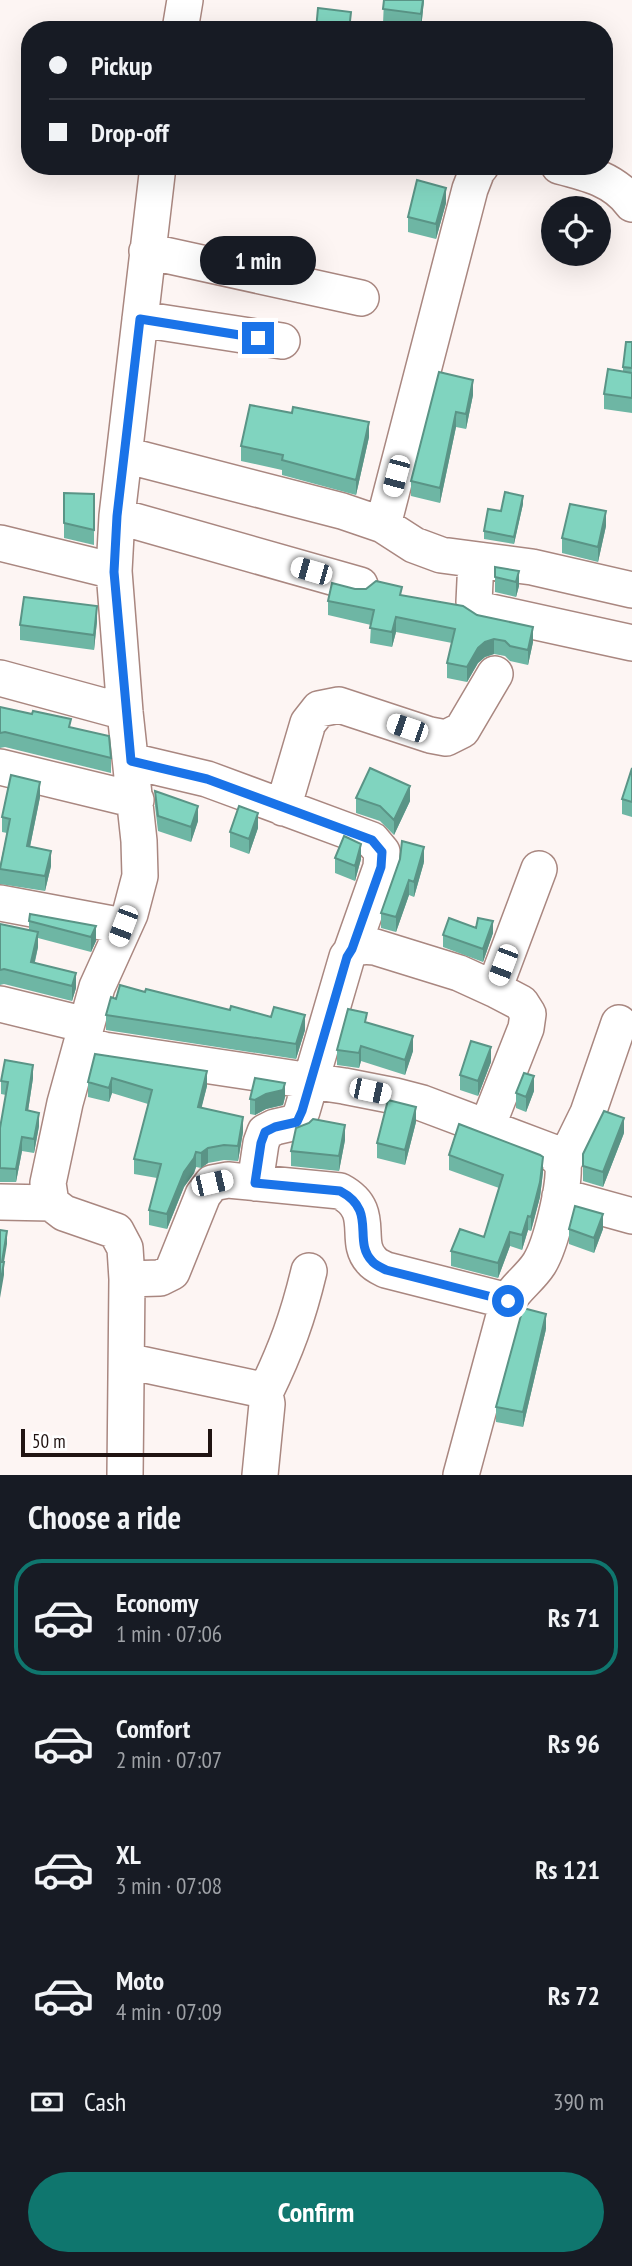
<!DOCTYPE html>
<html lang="en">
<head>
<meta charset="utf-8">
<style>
  :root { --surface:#171b24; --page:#242831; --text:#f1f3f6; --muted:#9ea1a6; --line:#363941; --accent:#0f766e }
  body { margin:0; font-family:"PT Sans Narrow",sans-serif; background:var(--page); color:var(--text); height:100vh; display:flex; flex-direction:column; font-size:26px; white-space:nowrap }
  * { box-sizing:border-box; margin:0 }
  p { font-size:23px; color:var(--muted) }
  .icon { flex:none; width:38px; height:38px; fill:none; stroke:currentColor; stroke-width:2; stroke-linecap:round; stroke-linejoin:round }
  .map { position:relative; height:1475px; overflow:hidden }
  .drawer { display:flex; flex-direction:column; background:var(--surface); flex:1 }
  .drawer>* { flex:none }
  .guide { position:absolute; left:21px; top:21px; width:592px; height:154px; border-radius:28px; box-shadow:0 7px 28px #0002; display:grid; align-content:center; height:154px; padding:0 28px; background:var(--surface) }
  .fabs { position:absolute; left:541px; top:196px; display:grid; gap:14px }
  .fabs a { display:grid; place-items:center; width:70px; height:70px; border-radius:50%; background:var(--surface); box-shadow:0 7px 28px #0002; font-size:35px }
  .scale { position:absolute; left:21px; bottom:18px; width:191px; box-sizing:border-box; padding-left:7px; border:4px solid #201311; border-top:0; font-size:19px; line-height:24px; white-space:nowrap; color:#201311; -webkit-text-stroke:5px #fff; paint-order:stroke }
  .end { position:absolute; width:32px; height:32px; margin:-16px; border:9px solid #1a73e8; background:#fff; box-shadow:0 0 0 4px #fff }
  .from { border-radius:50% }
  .bubble { position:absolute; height:49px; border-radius:24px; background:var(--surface); box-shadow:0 7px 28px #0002; font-size:23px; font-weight:800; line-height:49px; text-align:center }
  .car { position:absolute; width:21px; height:42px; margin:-21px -10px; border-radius:9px; box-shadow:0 0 5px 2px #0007; background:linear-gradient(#fff 24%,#345 0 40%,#fff 0 76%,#345 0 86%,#fff 0) }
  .guide b { display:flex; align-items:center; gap:24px; height:66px; font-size:26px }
  .guide b+b { border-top:2px solid var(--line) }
  .guide i { width:18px; height:18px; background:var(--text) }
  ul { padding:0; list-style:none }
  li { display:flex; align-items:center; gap:21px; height:116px; margin:0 14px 10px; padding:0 14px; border:4px solid transparent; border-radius:28px }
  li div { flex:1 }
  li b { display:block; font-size:26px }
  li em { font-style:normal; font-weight:800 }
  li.on { border-color:var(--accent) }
  li>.icon { width:63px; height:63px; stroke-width:1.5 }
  h2 { padding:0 28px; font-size:32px; line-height:84px }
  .pay { display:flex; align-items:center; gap:18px; height:77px; padding:0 28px; font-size:26px }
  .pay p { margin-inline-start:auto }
  .button { display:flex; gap:14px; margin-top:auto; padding:14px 28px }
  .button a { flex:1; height:80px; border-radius:42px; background:var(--accent); color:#fff; font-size:28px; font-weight:800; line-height:80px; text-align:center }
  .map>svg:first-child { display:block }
</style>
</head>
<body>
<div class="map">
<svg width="632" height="1475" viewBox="0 0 632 1475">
  <rect width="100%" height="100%" fill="#fdf5f3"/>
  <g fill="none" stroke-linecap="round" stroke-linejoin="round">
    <defs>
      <path id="minor" d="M180,30L185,0
        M559,166C587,173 615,180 632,204
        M147,251L361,298
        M140,319L282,341
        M125,455L342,511L383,525L414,545L441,555L532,567L632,590
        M117,516L360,585
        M383,525L470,189L477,171L481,166
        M0,543L114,571
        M476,560L474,602L476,607L482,610L632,643
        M0,678L125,712
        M131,761L207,779L372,840L382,852L381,867L352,949
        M0,767L136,800
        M283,808L308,723L319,709L339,705L430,735L446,738L462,730L495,674
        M0,903L123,926
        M494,989L539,869
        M0,1004L86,1025
        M82,1044L104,1050L344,1086L395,1096L422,1103L552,1152L563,1164C565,1186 551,1245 539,1264C530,1278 516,1287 508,1301L461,1475
        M563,1164L588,1113L619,1023
        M255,1183L261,1143L265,1132L275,1127L297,1122L302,1111L347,957C354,946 362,946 375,947L459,973L494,989L521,1003L528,1014L526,1028L487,1127
        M560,1196L632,1216
        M0,1202L51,1203
        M127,1279L160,1278L172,1272L203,1195L212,1183L228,1180L340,1191C378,1211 352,1241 372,1261C375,1265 382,1268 386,1270L508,1301
        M127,1361L258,1389L265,1393L267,1404L260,1475
        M265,1393C286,1350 298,1317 309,1271
        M125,1475L127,1279L125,1248L116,1231L64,1213L51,1203L48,1183L65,1103L97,987L130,914L140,876L139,841L125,712L114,571L117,516L158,166"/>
    </defs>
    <!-- minor casing -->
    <use href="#minor" stroke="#a98780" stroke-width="38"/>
    <!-- minor -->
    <use href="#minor" stroke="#fff" stroke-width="35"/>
  </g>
  <!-- wall -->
  <path fill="#6eb6a4" d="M384,0H424L421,29L383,24Z
    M446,203L436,239L408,232V217Z
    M632,342V413L604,409V394L623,371V367Z
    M439,372L473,395L466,429L456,427L440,503L411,496V481Z
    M369,437L356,495L282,475V470L241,461V446Z
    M64,493L94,494V545L64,538Z
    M523,504L514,544L484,539V531L501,511Z
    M606,526L598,562L562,553V538Z
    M495,567L519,571V586L516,597L495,592Z
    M355,589L402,595L477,615L533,642L528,665L510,661L505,656L494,654L485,657L478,663L467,682L447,678V663L452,643L396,632L392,647L370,643L371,625L328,615V601Z
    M97,621L94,650L20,640V625Z
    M0,707L71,728L111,758V773L5,747L0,748Z
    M632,768V817L622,814V799Z
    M155,791L198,821L191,842L158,831L155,806Z
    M40,797L30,847L51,866L45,891L0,884V865L7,833L2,832V817Z
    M356,798L410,801L394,835L380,821L356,813Z
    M258,828L249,854L230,847V832Z
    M335,858L361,859L355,881L335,873Z
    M424,862L414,897L409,895L396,932L381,928V913Z
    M29,921L96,926V941L91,952L38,938V947L35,962L76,988L72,1001L4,984L0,985V924L29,930Z
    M493,933L483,962L443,947V935Z
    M145,992L305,1030L296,1059L106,1030V1015L116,999Z
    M367,1022L413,1051L405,1075L361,1061L359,1068L337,1065V1050Z
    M95,1054L207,1086L201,1108L243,1132L238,1161L224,1160L208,1163L201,1168L196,1167L194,1173L184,1187L167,1229L149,1225V1210L157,1178L134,1174V1159L148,1104L112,1093L109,1102L88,1097V1082Z
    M491,1062L478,1096L460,1090V1075Z
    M33,1078L28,1111L39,1126L34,1153L22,1151L16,1182H0V1128L6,1095L1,1094V1081Z
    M534,1091L526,1112L516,1108V1093Z
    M285,1097L283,1105L266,1109L255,1115L250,1114V1099Z
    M416,1122L405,1165L377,1158V1143Z
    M309,1123L345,1140L339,1171L291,1166V1151Z
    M624,1133L603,1187L583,1181V1154Z
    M449,1155L543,1172L540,1197L531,1231L528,1230L522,1250L510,1246L498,1278L451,1266V1251L484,1237L499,1188L449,1170Z
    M569,1229H603L594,1253L569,1244Z
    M546,1329L523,1427L496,1422V1407Z"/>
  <!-- shaded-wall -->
  <path fill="#5a9486" d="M423,0H424L421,29V14Z
    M446,188V203L436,239V224Z
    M473,380V395L466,429V414Z
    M456,412V427L440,503V488Z
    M369,422V437L356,495V480Z
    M523,496V504L514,544V537Z
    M606,511V526L598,562V547Z
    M519,571V586L516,597V582Z
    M97,606V621L94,650V635Z
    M396,617V632L392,647V632Z
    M533,627V642L528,665V650Z
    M494,639V654L485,657L478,663L467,682V667L478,648L485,642Z
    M40,782V797L27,861V846Z
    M410,786V801L394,835V820Z
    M198,806V821L191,842V827Z
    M258,813V828L249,854V839Z
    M361,844V859L355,881V866Z
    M424,847V862L414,897V882Z
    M51,851V866L45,891V876Z
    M409,880V895L396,932V917Z
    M493,921V933L483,962V949Z
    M96,926V941L91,952V937Z
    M38,932V947L31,977V962Z
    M76,973V988L72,1001V986Z
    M305,1015V1030L296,1059V1044Z
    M413,1036V1051L405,1075V1060Z
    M361,1046V1061L359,1068V1053Z
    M491,1047V1062L478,1096V1081Z
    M33,1065V1078L26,1124V1110Z
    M207,1071V1086L198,1122V1107Z
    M534,1076V1091L526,1112V1097Z
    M112,1078V1093L109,1102V1088Z
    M285,1083V1097L283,1105L266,1109L255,1115V1100Z
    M416,1107V1122L405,1165V1150Z
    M39,1113V1126L34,1153V1139Z
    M243,1117V1132L238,1161V1146Z
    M624,1118V1133L603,1187V1172Z
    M345,1125V1140L339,1171V1156Z
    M22,1137V1151L16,1182V1169Z
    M208,1148V1163L201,1168V1153Z
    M196,1152V1167L194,1173L184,1187L167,1229V1214L184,1172Z
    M543,1157V1172L540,1197L531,1231V1217Z
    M603,1214V1229L594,1253V1238Z
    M528,1216V1230L522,1250V1235Z
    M7,1231V1244L2,1274V1262Z
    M510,1232V1246L498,1278V1263Z
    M4,1262V1275L0,1298V1286Z
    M546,1314V1329L523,1427V1412Z"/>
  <!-- building -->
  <path fill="#80d4bf" stroke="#5a9486" stroke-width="2" d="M384,0H423L421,14L383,9Z
    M318,8L351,12L349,30H316Z
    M417,180L446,188L436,224L408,217Z
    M626,342H632V368L623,367Z
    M608,369L632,373V398L604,394Z
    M439,372L473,380L466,414L456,412L440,488L411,481Z
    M250,405L292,413L293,407L369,422L356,480L282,460L283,455L241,446Z
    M505,492L523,496L514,537L484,531L488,509L501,511Z
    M64,493L94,494V530L64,523Z
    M570,504L606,511L598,547L562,538Z
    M495,567L519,571L516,582L495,577Z
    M376,581L402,587L400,595L463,606L477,615L533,627L528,650L510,646L505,641L494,639L485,642L478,648L467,667L447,663L455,629L396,617L392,632L370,628L374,610L328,601L332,583L355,589H366Z
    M24,597L97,606L94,635L20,625Z
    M0,707L32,714L33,711L71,719L69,727L109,736L111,758L5,732L0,733Z
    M370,768L410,786L394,820L380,806L356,798Z
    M632,768V802L622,799Z
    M11,775L40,782L27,846L51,851L45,876L0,869L10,819L2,817Z
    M155,791L198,806L191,827L158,816Z
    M239,806L258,813L249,839L230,832Z
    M344,836L361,844L355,866L335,858Z
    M402,841L424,847L414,882L409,880L396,917L381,913L400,859Z
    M30,914L96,926L91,937L29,921Z
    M449,918L476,928L478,918L493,921L483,949L443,935Z
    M0,924L38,932L31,962L76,973L72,986L4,969L0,970Z
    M120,985L145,992L146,989L230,1010L231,1006L271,1017L274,1007L305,1015L296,1044L106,1015L111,997L116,999Z
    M348,1009L367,1013L365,1022L413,1036L405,1060L361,1046L359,1053L337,1050Z
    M471,1041L491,1047L478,1081L460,1075Z
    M95,1054L207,1071L198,1107L243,1117L238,1146L224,1145L208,1148L201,1153L196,1152L194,1158L184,1172L167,1214L149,1210L161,1164L134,1159L152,1090L112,1078L109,1088L88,1082Z
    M5,1060L33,1065L26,1110L39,1113L34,1139L22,1137L16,1169L0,1168V1128L8,1082L1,1081Z
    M524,1073L534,1076L526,1097L516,1093Z
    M255,1078L285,1083L283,1090L266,1094L255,1100L250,1099Z
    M388,1100L416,1107L405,1150L377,1143Z
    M604,1111L624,1118L603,1172L583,1166V1154Z
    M313,1119L345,1125L339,1156L291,1151L296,1128L309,1123Z
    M459,1124L540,1155L543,1157L540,1182L531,1217L528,1216L522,1235L510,1232L498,1263L451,1251L460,1229L484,1237L503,1175L449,1155Z
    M575,1206L603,1214L594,1238L569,1229Z
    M0,1230L7,1231L2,1262H4L0,1286Z
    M523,1308L546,1314L523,1412L496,1407Z"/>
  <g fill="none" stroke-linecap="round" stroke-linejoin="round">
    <!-- route -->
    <path stroke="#1a73e8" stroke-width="9" d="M258,338L140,319L117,516L114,572L131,761L207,779L372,840L382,852L381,867L352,949L347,957L302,1111L297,1122L275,1127L265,1132L261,1143L255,1183L340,1191C378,1211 352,1240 372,1261C375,1265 382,1268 386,1270L508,1301"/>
  </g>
</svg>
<div class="fabs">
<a><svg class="icon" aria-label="locate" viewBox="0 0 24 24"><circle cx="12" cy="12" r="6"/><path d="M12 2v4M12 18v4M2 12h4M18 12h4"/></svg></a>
</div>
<div class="scale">50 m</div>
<i class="end from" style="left:508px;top:1301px"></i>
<i class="end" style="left:258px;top:338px"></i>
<div class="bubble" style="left:200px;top:236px;width:116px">1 min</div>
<i class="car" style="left:396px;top:476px;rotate:195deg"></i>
<i class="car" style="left:311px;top:571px;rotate:286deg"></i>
<i class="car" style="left:407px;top:728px;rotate:289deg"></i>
<i class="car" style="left:123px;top:926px;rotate:201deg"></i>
<i class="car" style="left:503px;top:965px;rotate:201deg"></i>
<i class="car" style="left:370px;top:1091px;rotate:102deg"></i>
<i class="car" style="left:212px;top:1183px;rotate:77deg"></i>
<div class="guide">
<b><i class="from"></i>Pickup</b>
<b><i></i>Drop-off</b>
</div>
</div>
<section class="drawer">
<h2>Choose a ride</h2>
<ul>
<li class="on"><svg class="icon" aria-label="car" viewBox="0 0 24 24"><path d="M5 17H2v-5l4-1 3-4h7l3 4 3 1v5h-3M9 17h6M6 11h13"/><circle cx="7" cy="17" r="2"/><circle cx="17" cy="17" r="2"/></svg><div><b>Economy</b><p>1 min · 07:06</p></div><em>Rs 71</em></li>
<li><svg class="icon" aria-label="car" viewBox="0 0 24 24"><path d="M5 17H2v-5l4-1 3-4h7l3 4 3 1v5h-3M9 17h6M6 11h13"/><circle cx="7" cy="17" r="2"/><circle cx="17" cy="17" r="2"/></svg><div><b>Comfort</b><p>2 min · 07:07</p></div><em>Rs 96</em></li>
<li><svg class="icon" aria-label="car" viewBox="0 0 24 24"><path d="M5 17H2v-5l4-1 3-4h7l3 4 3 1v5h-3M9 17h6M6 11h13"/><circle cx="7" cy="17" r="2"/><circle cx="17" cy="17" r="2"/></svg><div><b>XL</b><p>3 min · 07:08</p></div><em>Rs 121</em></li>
<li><svg class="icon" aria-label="car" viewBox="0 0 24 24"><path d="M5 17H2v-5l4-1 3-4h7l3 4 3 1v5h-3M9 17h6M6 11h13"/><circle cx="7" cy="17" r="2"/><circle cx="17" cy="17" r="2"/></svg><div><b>Moto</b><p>4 min · 07:09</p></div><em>Rs 72</em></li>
</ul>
<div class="pay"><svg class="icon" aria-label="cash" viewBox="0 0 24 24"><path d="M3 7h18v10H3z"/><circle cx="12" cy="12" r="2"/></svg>Cash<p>390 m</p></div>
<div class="button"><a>Confirm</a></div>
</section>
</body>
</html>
